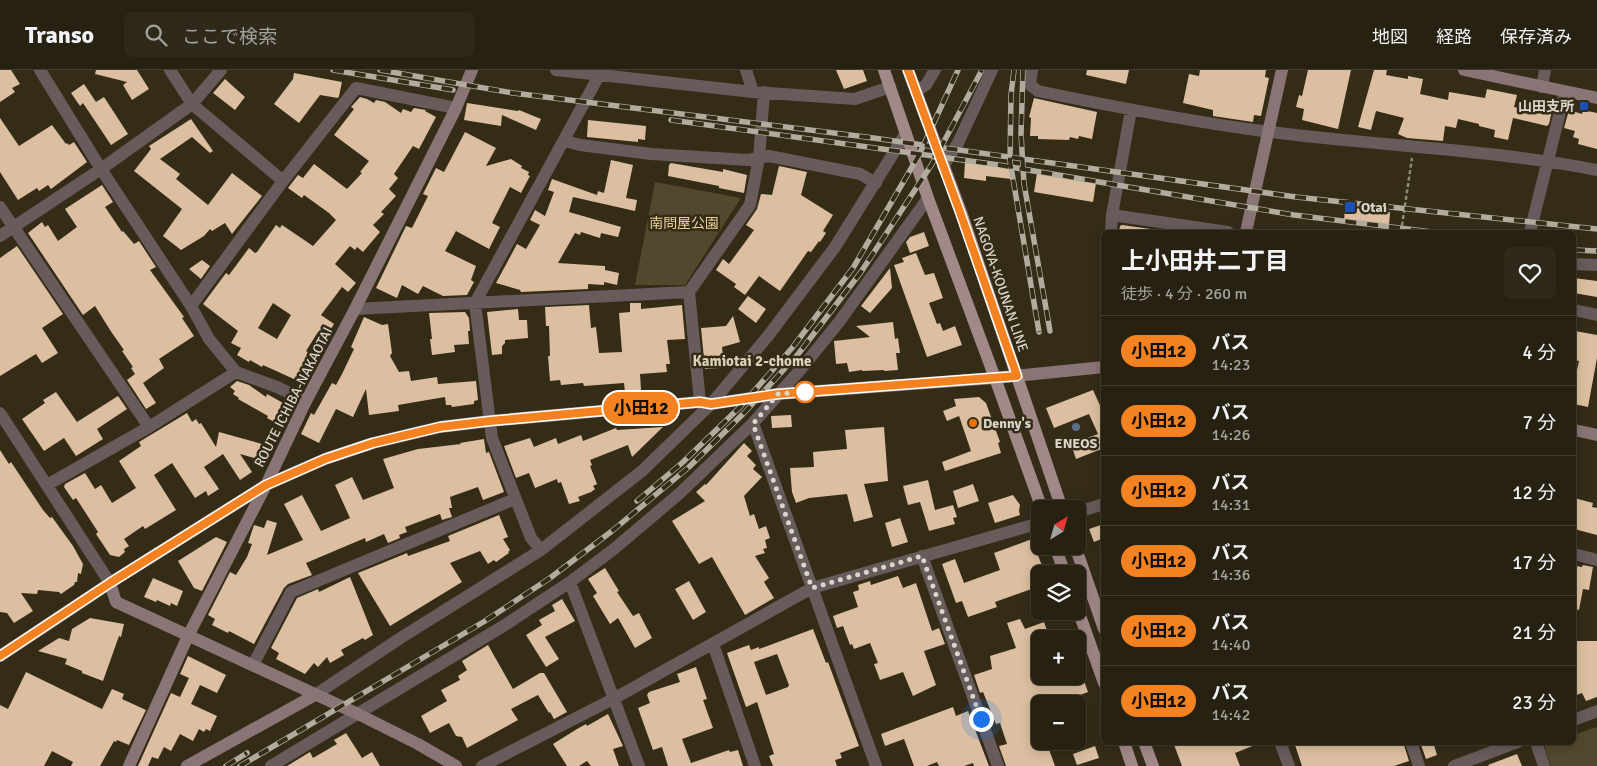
<!DOCTYPE html>
<html lang="ja">
<head>
<meta charset="utf-8">
<style>
  :root { --surface:#272111; --page:#2f291a; --text:#f1f3f6; --muted:#a4a39f; --line:#433e31 }
  body { margin:0; font-family:Signika,"Noto Sans JP",sans-serif; background:var(--page); color:var(--text); height:100vh; display:flex; flex-direction:column; font-size:19px; white-space:nowrap }
  * { box-sizing:border-box; margin:0 }
  p { font-size:16px; color:var(--muted) }
  .icon { flex:none; width:28px; height:28px; fill:none; stroke:currentColor; stroke-width:2; stroke-linecap:round; stroke-linejoin:round }
  .map { position:relative; flex:1; overflow:hidden }
  .drawer { position:absolute; left:1101px; top:160px; width:475px; height:515px; display:flex; flex-direction:column; background:var(--surface); border-radius:8px; box-shadow:0 2px 12px #0003,0 0 0 1px var(--line) }
  .drawer>* { flex:none }
  .badge { padding:0 10px; border-radius:16px; font-size:18px; line-height:32px }
  .needle { width:32px; rotate:37deg }
  .controls { position:absolute; left:1031px; top:430px; display:grid; gap:10px }
  .controls a { display:grid; place-items:center; width:55px; height:55px; border-radius:8px; background:var(--surface); box-shadow:0 2px 12px #0003,0 0 0 1px var(--line); font-size:25px }
  .you { position:absolute; width:25px; height:25px; margin:-12px; border:4px solid #fff; border-radius:50%; background:#1a73e8; box-shadow:0 0 0 8px #1a73e833 }
  .map>.badge { position:absolute; translate:-50% -50%; box-shadow:0 0 0 2px #fff }
  .round { display:grid; place-items:center; flex:none; width:52px; height:52px; border-radius:8px; background:var(--page) }
  .overview { display:flex; align-items:center; justify-content:space-between; height:85px; padding:0 20px }
  h1 { font-size:24px; font-weight:700; line-height:38px }
  ul { padding:0; list-style:none }
  li { display:flex; align-items:center; gap:15px; height:70px; padding:0 20px; border-top:1px solid var(--line) }
  li div { flex:1 }
  li b { display:block; font-size:19px }
  li em { font-style:normal }
  li .badge { min-width:55px; font-weight:700; text-align:center }
  header { display:flex; align-items:center; gap:30px; box-sizing:border-box; height:70px; padding:0 25px; background:var(--surface); border-bottom:1px solid var(--line) }
  header strong { font-size:24px }
  nav { display:flex; gap:28px; margin-inline-start:auto; font-size:18px }
  .search { width:350px; height:45px; background:var(--page); display:flex; align-items:center; gap:12px; box-sizing:border-box; padding:0 18px; border-radius:8px; color:var(--muted); font-size:19px }
  .map>svg:first-child { display:block }
</style>
</head>
<body>
<header>
<strong>Transo</strong>
<div class="search"><svg class="icon" aria-label="search" viewBox="0 0 24 24"><circle cx="10" cy="10" r="6"/><path d="M15 15l6 6"/></svg>ここで検索</div>
<nav><a>地図</a><a>経路</a><a>保存済み</a></nav>
</header>
<div class="map">
<svg width="1597" height="696" viewBox="0 0 1597 696">
  <rect width="100%" height="100%" fill="#342c17"/>
  <path fill="#53482d" d="M 655,112 L 741,128 L 685,215 L 635,215 Z
    M 1597,657 L 1597,696 L 1551,696 L 1544,675 L 1551,673 L 1574,672 L 1574,665 Z"/>
  <path fill="#dcbfa0" fill-rule="evenodd" d="M 0,0 L 11,0 L 20,14 L 12,18 L 15,22 L 0,32 Z
    M 96,0 L 137,0 L 149,19 L 132,30 L 123,15 L 127,12 L 95,4 Z
    M 836,0 L 863,0 L 867,11 L 844,19 Z
    M 1087,0 L 1129,0 L 1126,14 L 1086,5 Z
    M 1200,0 L 1266,0 L 1265,7 L 1269,8 L 1261,46 L 1254,45 L 1253,52 L 1213,46 L 1213,40 L 1183,33 L 1189,4 L 1199,6 Z
    M 1308,0 L 1351,0 L 1338,59 L 1302,50 L 1304,39 L 1296,37 L 1299,25 L 1302,26 Z
    M 1374,0 L 1387,0 L 1386,5 L 1408,9 L 1408,6 L 1423,9 L 1420,24 L 1448,30 L 1449,22 L 1485,28 L 1487,19 L 1517,25 L 1514,37 L 1535,41 L 1537,30 L 1552,34 L 1551,36 L 1553,36 L 1549,54 L 1547,56 L 1513,48 L 1508,70 L 1494,67 L 1495,60 L 1479,56 L 1479,54 L 1458,49 L 1456,58 L 1445,56 L 1443,71 L 1407,68 L 1398,64 L 1404,48 L 1376,41 L 1371,60 L 1358,57 Z
    M 294,3 L 342,12 L 339,26 L 338,28 L 320,25 L 299,53 L 274,34 L 293,9 Z
    M 225,9 L 245,27 L 235,40 L 213,23 Z
    M 84,14 L 96,32 L 104,27 L 128,64 L 111,75 L 83,33 L 80,36 L 71,23 Z
    M 360,27 L 367,29 L 374,33 L 376,30 L 385,32 L 401,43 L 403,39 L 411,42 L 414,38 L 426,40 L 425,41 L 436,47 L 419,79 L 413,76 L 394,104 L 398,108 L 389,119 L 396,126 L 381,142 L 384,144 L 373,155 L 380,162 L 363,182 L 357,177 L 355,180 L 350,176 L 335,194 L 356,213 L 348,222 L 342,217 L 321,245 L 334,254 L 326,267 L 318,262 L 306,281 L 308,282 L 306,286 L 316,291 L 311,301 L 303,297 L 296,310 L 263,295 L 262,297 L 250,290 L 249,292 L 237,285 L 241,278 L 231,273 L 238,261 L 203,234 L 226,203 L 229,205 L 249,178 L 255,183 L 257,182 L 276,155 L 280,158 L 282,155 L 313,176 L 336,150 L 329,143 L 304,125 L 302,128 L 288,118 L 298,105 L 303,108 L 314,94 L 347,119 L 362,103 L 360,102 L 369,91 L 334,65 L 354,39 L 351,37 ZM 273,233 L 291,245 L 277,269 L 258,258 Z
    M 1034,28 L 1097,42 L 1092,69 L 1079,66 L 1078,69 L 1070,67 L 1069,70 L 1038,69 L 1038,66 L 1030,66 L 1031,48 L 1029,47 Z
    M 467,33 L 518,41 L 519,40 L 541,49 L 536,60 L 502,45 L 501,56 L 464,50 Z
    M 1569,40 L 1582,44 L 1583,40 L 1597,43 L 1597,79 L 1578,74 L 1579,69 L 1573,67 L 1575,61 L 1564,58 Z
    M 0,48 L 19,76 L 52,55 L 66,74 L 67,73 L 69,75 L 74,72 L 87,92 L 51,119 L 48,115 L 39,121 L 37,118 L 18,130 L 0,102 Z
    M 191,49 L 213,81 L 210,83 L 192,67 L 160,89 L 180,104 L 176,109 L 208,135 L 232,103 L 262,126 L 232,164 L 225,153 L 212,161 L 210,159 L 204,166 L 181,180 L 163,166 L 182,139 L 134,101 L 151,79 L 149,76 Z
    M 588,50 L 646,56 L 645,70 L 638,69 L 638,72 L 587,67 Z
    M 465,62 L 496,78 L 486,96 L 511,89 L 522,96 L 521,98 L 529,102 L 528,105 L 530,106 L 521,123 L 510,117 L 492,153 L 500,157 L 489,179 L 456,161 L 445,181 L 476,196 L 471,210 L 474,212 L 467,225 L 443,226 L 423,216 L 418,224 L 402,215 L 397,228 L 376,218 L 406,156 L 412,158 L 428,126 L 423,124 L 436,98 L 444,102 Z
    M 611,90 L 633,95 L 626,128 L 637,130 L 635,141 L 595,132 L 598,121 L 604,123 Z
    M 965,92 L 1013,99 L 1011,109 L 986,106 L 986,111 L 964,108 Z
    M 671,93 L 723,102 L 723,99 L 747,105 L 744,123 L 719,118 L 719,116 L 668,106 L 669,95 Z
    M 779,96 L 807,102 L 801,125 L 833,145 L 823,161 L 826,163 L 820,172 L 819,171 L 811,182 L 808,181 L 780,221 L 759,206 L 745,225 L 734,217 L 736,214 L 716,200 L 723,189 L 729,194 L 754,160 L 746,155 L 757,139 L 761,124 L 772,125 Z
    M 1037,103 L 1096,113 L 1093,132 L 1034,122 Z
    M 552,109 L 597,125 L 595,132 L 573,127 L 569,142 L 621,157 L 618,167 L 601,163 L 600,168 L 581,162 L 580,165 L 575,163 L 558,193 L 605,196 L 605,200 L 619,203 L 617,215 L 604,212 L 604,215 L 588,214 L 588,219 L 521,222 L 520,220 L 496,213 L 517,174 L 526,179 L 540,155 L 530,150 L 535,140 L 545,146 L 554,122 L 548,120 Z
    M 102,115 L 113,132 L 105,137 L 122,162 L 123,161 L 134,174 L 139,171 L 156,197 L 150,200 L 184,247 L 182,248 L 194,266 L 159,289 L 164,298 L 143,313 L 156,333 L 146,339 L 127,310 L 135,304 L 131,298 L 133,297 L 122,281 L 124,280 L 112,263 L 95,236 L 83,245 L 28,163 L 42,152 L 45,157 L 48,155 L 58,171 L 77,157 L 65,139 Z
    M 1345,137 L 1390,142 L 1389,156 L 1344,151 Z
    M 1122,155 L 1158,160 L 1158,162 L 1119,162 L 1120,156 Z
    M 924,162 L 929,176 L 910,183 L 906,172 L 910,167 Z
    M 17,176 L 63,244 L 42,258 L 58,283 L 42,293 L 36,284 L 0,306 L 0,188 Z
    M 916,183 L 925,205 L 934,203 L 943,228 L 929,233 L 937,254 L 940,253 L 943,261 L 955,256 L 962,275 L 927,287 L 894,195 L 904,192 L 902,188 Z
    M 202,190 L 210,196 L 201,209 L 189,199 Z
    M 890,198 L 892,218 L 870,243 L 861,236 Z
    M 1574,208 L 1597,211 L 1597,227 L 1574,223 Z
    M 748,226 L 766,239 L 756,253 L 738,239 Z
    M 630,233 L 641,233 L 641,239 L 682,235 L 685,269 L 667,270 L 670,294 L 666,294 L 667,302 L 640,304 L 641,320 L 625,322 L 624,313 L 584,316 L 583,313 L 561,315 L 560,310 L 550,311 L 548,286 L 550,286 L 549,256 L 546,256 L 545,237 L 589,235 L 591,258 L 596,257 L 599,283 L 622,282 L 619,243 L 630,242 Z
    M 518,239 L 519,250 L 527,250 L 528,268 L 505,270 L 505,273 L 502,276 L 502,284 L 492,285 L 487,242 Z
    M 465,242 L 469,248 L 470,261 L 468,261 L 469,274 L 454,275 L 455,282 L 432,285 L 430,269 L 432,269 L 429,243 Z
    M 733,246 L 740,272 L 722,277 L 724,295 L 720,296 L 720,298 L 705,299 L 701,258 L 726,256 Z
    M 364,247 L 382,255 L 388,254 L 392,283 L 390,286 L 399,302 L 409,301 L 411,311 L 437,307 L 438,314 L 476,311 L 478,330 L 474,331 L 474,334 L 452,337 L 451,335 L 446,335 L 445,327 L 398,335 L 399,341 L 369,345 L 366,319 L 353,347 L 336,339 L 319,373 L 301,364 L 311,343 L 314,345 L 332,313 L 336,315 L 342,304 L 354,279 L 351,277 Z
    M 893,252 L 895,269 L 898,268 L 900,283 L 896,283 L 898,300 L 884,301 L 884,300 L 862,301 L 862,300 L 849,302 L 847,293 L 836,294 L 834,271 L 870,267 L 856,256 Z
    M 1575,261 L 1597,265 L 1597,288 L 1588,337 L 1574,334 L 1574,314 L 1579,291 L 1574,290 Z
    M 237,311 L 249,315 L 266,327 L 267,324 L 283,333 L 282,334 L 285,336 L 276,353 L 267,348 L 268,346 L 238,329 L 239,328 L 233,324 L 235,321 L 230,317 Z
    M 1093,320 L 1104,344 L 1104,378 L 1076,389 L 1071,374 L 1098,364 L 1089,344 L 1054,358 L 1046,338 Z
    M 56,322 L 77,352 L 118,326 L 127,339 L 97,359 L 103,369 L 76,386 L 64,368 L 44,381 L 22,349 L 45,333 L 43,330 Z
    M 979,327 L 986,333 L 1000,372 L 998,373 L 1001,383 L 945,401 L 942,392 L 971,381 L 959,346 L 947,351 L 943,341 L 956,336 L 954,329 Z
    M 187,343 L 192,352 L 196,349 L 199,354 L 201,353 L 216,377 L 219,362 L 269,376 L 265,387 L 262,386 L 261,390 L 240,384 L 252,402 L 240,410 L 223,384 L 204,397 L 219,419 L 208,426 L 206,421 L 195,428 L 172,393 L 154,405 L 176,440 L 145,459 L 143,456 L 124,469 L 129,476 L 124,479 L 125,482 L 119,487 L 110,485 L 96,464 L 98,462 L 76,428 L 73,430 L 64,417 L 65,414 L 85,403 L 95,419 L 101,415 L 112,433 L 136,418 L 119,391 L 141,376 L 139,372 Z
    M 791,345 L 792,357 L 772,358 L 771,346 Z
    M 663,357 L 632,387 L 628,375 L 590,390 L 592,395 L 590,396 L 597,414 L 593,416 L 595,419 L 591,422 L 578,427 L 580,431 L 569,434 L 561,412 L 558,413 L 557,409 L 535,418 L 529,403 L 516,408 L 504,376 L 530,368 L 534,377 L 556,368 L 558,374 L 581,365 L 583,371 L 616,358 L 617,360 Z
    M 884,357 L 888,411 L 864,414 L 873,447 L 854,452 L 847,424 L 809,428 L 796,433 L 792,422 L 790,398 L 814,397 L 813,382 L 847,379 L 845,360 Z
    M 484,369 L 486,383 L 489,382 L 504,422 L 483,430 L 478,417 L 450,427 L 452,438 L 449,438 L 452,447 L 442,450 L 440,444 L 405,457 L 407,462 L 399,465 L 400,468 L 388,473 L 384,464 L 366,472 L 365,468 L 306,493 L 312,505 L 288,514 L 284,518 L 254,574 L 229,561 L 228,563 L 212,555 L 215,549 L 208,545 L 230,502 L 236,505 L 247,487 L 252,474 L 248,473 L 254,455 L 264,458 L 267,450 L 277,453 L 267,485 L 303,470 L 284,434 L 302,425 L 321,461 L 350,448 L 335,415 L 352,407 L 363,430 L 394,418 L 383,389 L 418,379 L 461,374 L 460,373 Z
    M 744,373 L 752,381 L 747,386 L 756,395 L 753,399 L 762,407 L 744,426 L 750,446 L 754,444 L 759,459 L 766,456 L 770,468 L 765,470 L 767,478 L 763,479 L 765,483 L 755,486 L 769,508 L 764,512 L 774,528 L 745,545 L 712,487 L 699,494 L 672,451 L 705,431 L 696,422 L 705,414 L 706,415 Z
    M 0,380 L 9,394 L 11,392 L 43,440 L 50,448 L 52,447 L 73,476 L 83,494 L 81,504 L 78,503 L 77,512 L 75,512 L 74,515 L 61,524 L 59,522 L 38,520 L 37,524 L 21,523 L 33,541 L 14,553 L 7,543 L 0,542 Z
    M 928,410 L 935,440 L 953,435 L 957,447 L 953,448 L 955,454 L 929,461 L 920,432 L 908,435 L 903,416 Z
    M 973,414 L 979,431 L 958,438 L 953,421 Z
    M 1013,425 L 1020,435 L 1019,441 L 1020,445 L 995,453 L 988,433 Z
    M 1574,428 L 1593,433 L 1592,437 L 1597,438 L 1597,465 L 1574,459 Z
    M 499,445 L 508,467 L 503,469 L 510,480 L 508,482 L 509,483 L 496,492 L 494,490 L 488,494 L 480,481 L 450,493 L 462,512 L 390,556 L 358,503 L 407,483 L 408,486 L 450,471 L 448,466 Z
    M 900,448 L 908,472 L 892,477 L 885,453 Z
    M 1104,454 L 1104,468 L 1094,472 L 1089,459 Z
    M 216,467 L 227,472 L 202,521 L 194,518 L 178,491 Z
    M 1032,469 L 1045,504 L 1040,504 L 1040,516 L 995,532 L 997,537 L 968,547 L 962,531 L 956,533 L 942,494 L 955,489 L 964,513 L 1000,500 L 994,483 Z
    M 1583,495 L 1593,497 L 1589,520 L 1583,519 L 1579,540 L 1574,539 L 1574,497 L 1576,496 L 1582,497 Z
    M 605,498 L 619,521 L 617,522 L 633,546 L 639,543 L 652,568 L 635,578 L 618,548 L 610,554 L 593,526 L 597,523 L 588,509 Z
    M 898,506 L 903,518 L 916,513 L 932,561 L 939,558 L 945,574 L 924,581 L 936,615 L 913,626 L 903,602 L 880,610 L 874,594 L 878,593 L 870,573 L 854,579 L 852,574 L 850,575 L 843,556 L 837,558 L 833,546 L 858,537 L 853,522 L 859,520 L 858,515 L 870,511 L 871,515 Z
    M 350,507 L 373,565 L 365,570 L 363,568 L 341,580 L 344,585 L 330,593 L 327,587 L 318,597 L 314,593 L 305,604 L 276,589 L 279,583 L 271,578 L 297,528 L 318,519 L 319,522 Z
    M 153,508 L 183,521 L 177,536 L 171,533 L 170,536 L 157,530 L 156,532 L 144,527 Z
    M 689,511 L 706,542 L 693,550 L 675,519 Z
    M 562,529 L 575,551 L 545,567 L 559,589 L 546,597 L 526,565 L 542,555 L 539,550 L 555,541 L 552,535 Z
    M 90,548 L 124,554 L 121,567 L 119,566 L 103,611 L 82,603 L 82,601 L 65,594 L 67,589 L 38,581 L 59,568 L 69,571 L 72,559 Z
    M 1020,549 L 1025,559 L 1044,552 L 1050,569 L 1040,569 L 1040,606 L 1067,606 L 1070,616 L 1084,611 L 1088,622 L 1075,627 L 1076,630 L 1065,634 L 1040,634 L 1040,671 L 1046,671 L 1055,696 L 1006,696 L 999,676 L 1007,674 L 1000,653 L 996,654 L 983,622 L 980,623 L 974,605 L 992,599 L 990,586 L 1016,578 L 1007,553 Z
    M 813,559 L 826,593 L 828,592 L 859,676 L 840,683 L 842,688 L 835,690 L 837,696 L 773,696 L 769,686 L 774,684 L 757,632 L 746,637 L 727,583 L 749,575 L 751,580 L 759,577 L 759,579 ZM 777,584 L 789,615 L 788,617 L 766,625 L 754,592 Z
    M 1574,571 L 1597,571 L 1597,627 L 1586,631 L 1582,623 L 1574,626 Z
    M 488,575 L 513,619 L 540,603 L 544,603 L 567,642 L 554,649 L 550,642 L 549,643 L 538,625 L 511,639 L 518,650 L 467,678 L 462,667 L 456,666 L 449,653 L 430,663 L 421,646 L 447,631 L 441,620 L 460,610 L 458,606 L 467,600 L 462,591 Z
    M 188,586 L 226,605 L 217,623 L 200,615 L 191,634 L 217,646 L 210,661 L 206,659 L 204,662 L 199,659 L 193,671 L 180,664 L 171,681 L 164,677 L 158,689 L 152,687 L 148,696 L 138,696 L 171,623 L 180,627 L 189,608 L 180,604 Z
    M 696,597 L 707,629 L 703,630 L 713,658 L 682,669 L 691,693 L 729,680 L 730,682 L 738,680 L 743,696 L 668,696 L 662,677 L 653,680 L 638,638 L 650,633 L 647,625 L 649,622 L 680,612 L 677,604 Z
    M 26,602 L 102,639 L 112,619 L 124,624 L 122,629 L 146,640 L 129,675 L 117,670 L 116,672 L 114,671 L 100,696 L 71,696 L 73,692 L 52,681 L 44,696 L 0,696 L 0,635 L 8,639 Z
    M 953,637 L 956,646 L 968,641 L 989,696 L 974,696 L 973,693 L 964,696 L 939,696 L 937,692 L 927,696 L 914,696 L 904,669 L 885,676 L 881,664 Z
    M 608,644 L 623,676 L 613,679 L 619,696 L 591,696 L 587,691 L 579,696 L 567,696 L 553,674 L 577,659 L 586,654 L 587,656 Z
    M 346,663 L 362,688 L 372,682 L 380,696 L 287,696 L 310,682 L 313,688 L 337,674 L 334,670 Z
    M 1173,672 L 1260,672 L 1260,673 L 1235,683 L 1240,696 L 1182,696 Z
    M 1294,672 L 1403,672 L 1409,691 L 1394,696 L 1302,696 Z
    M 1420,672 L 1433,672 L 1437,685 L 1426,689 Z
    M 1095,676 L 1099,688 L 1077,695 L 1073,684 Z
    M 1517,684 L 1522,696 L 1489,696 L 1488,695 Z"/>
  <g fill="none" stroke-linecap="round" stroke-linejoin="round">
    <path stroke="#8f8978" stroke-width="2.5" stroke-dasharray="4 2.5" stroke-linecap="butt" d="M 1401,162 L 1412,88"/>
    <path stroke="#685b5b" stroke-width="12" d="M 40,0 L 101,99 L 191,236 L 209,269 L 236,302
      M 170,0 L 192,34 L 283,111
      M 556,0 L 753,22 L 855,29 L 890,17
      M 746,0 L 753,22
      M 1032,0 L 1030,15 L 1038,21 C 1115,37 1192,52 1270,62 C 1379,76 1489,79 1597,100
      M 1542,17 L 1545,0
      M 916,21 L 926,15 L 935,0
      M 565,71 L 580,75 L 651,84 L 748,90 L 769,86 L 860,104 L 876,113
      M 943,96 L 958,73 L 992,0
      M 0,137 L 149,357
      M 1112,145 L 1228,162
      M 1111,162 L 1112,145 L 1131,40
      M 1530,162 L 1565,22
      M 0,166 L 101,99 L 192,34 L 221,0
      M 1574,194 L 1597,195
      M 191,236 L 283,111 L 356,18 L 456,38
      M 355,239 L 689,222
      M 1574,240 L 1597,245
      M 700,332 L 689,222 L 750,135 L 759,88 L 764,22
      M 0,343 L 110,513
      M 753,353 L 876,696
      M 47,415 L 149,357 L 236,302 L 277,317 L 306,331
      M 1078,442 L 1104,434
      M 541,480 L 531,468 L 492,368 L 475,233 L 602,0
      M 1574,484 L 1597,490
      M 922,486 L 998,696
      M 570,512 L 639,696
      M 713,574 L 755,696
      M 253,595 L 291,522 L 515,429
      M 315,625 L 402,567 L 541,480 L 642,401 L 711,334 L 768,266 L 835,177 L 906,63
      M 1574,650 L 1597,641
      M 1280,672 L 1289,696
      M 1411,672 L 1419,696
      M 1536,672 L 1544,696
      M 271,696 L 505,555 L 570,512 L 614,479 L 680,423 L 753,353 L 801,299 L 839,252 L 928,128
      M 482,696 L 615,628 L 812,518 L 1040,453
      M 1454,696 L 1518,672"/>
    <path stroke="#897575" stroke-width="12" d="M 1464,0 L 1597,28
      M 1246,162 L 1282,0
      M 1574,360 L 1597,365
      M 110,513 L 116,532 L 358,644 L 418,674 L 456,696
      M 0,586 L 110,513 L 266,415 L 325,389 L 373,373 L 440,357 L 490,351 L 700,332 L 711,334 L 778,324 L 995,308 L 1104,297
      M 129,696 L 188,566 L 266,415 L 306,331 L 355,239 L 456,38 L 472,0
      M 187,696 L 315,625"/>
    <path stroke="#a28989" stroke-width="12" d="M 884,0 L 928,128 L 995,308 L 1042,439
      M 908,0 L 961,142 L 1062,439
      M 1055,476 L 1065,504
      M 1075,476 L 1104,559
      M 1078,540 L 1104,613
      M 1124,672 L 1132,696
      M 1144,672 L 1153,696"/>
    <defs>
      <path id="rail" d="M 333,0 L 453,20
        M 380,0 L 513,23 L 866,67 L 1296,127 L 1597,159
        M 1014,0 L 1011,25 L 1010,91 L 1039,262
        M 1023,0 L 1021,64 L 1024,114 L 1050,261
        M 671,50 L 999,95 L 1294,145 L 1432,162
        M 1574,180 L 1597,181
        M 637,431 L 683,392 L 740,337 L 792,278 L 853,198 L 919,85 L 958,0
        M 226,696 L 247,683
        M 240,696 L 485,551 L 550,508 L 612,461 L 689,397 L 745,342 L 799,283 L 861,202 L 932,94 L 982,0"/>
    </defs>
    <use href="#rail" stroke="#b2ac9e" stroke-width="5.5"/>
    <use href="#rail" stroke="#342c17" stroke-width="4" stroke-dasharray="11" stroke-linecap="butt"/>
  </g>
  <g fill="none" stroke-linecap="round" stroke-linejoin="round">
    <defs>
      <path id="line" d="M 0,586 L 110,513 L 266,415 L 325,389 L 373,373 L 440,357 L 490,351 L 700,332 L 711,334 L 778,324 L 1017,306 L 960,142 L 908,0"/>
    </defs>
    <use href="#line" stroke="#fff" stroke-width="11"/>
    <use href="#line" stroke="#f58220" stroke-width="8"/>
    <path stroke="#dbd6ca" stroke-width="5" stroke-dasharray="0 9" d="M 805,322 L 778,324 L 753,354 L 812,518 L 922,486 L 981,649"/>
  </g>
  <g fill="#1a4fb4" stroke="#342c17" stroke-width="2">
    <rect x="1579" y="31" width="10" height="10" rx="2.5"/>
    <rect x="1344" y="131" width="12" height="12" rx="2.5"/>
  </g>
  <circle fill="#fff" stroke="#f58220" stroke-width="2.5" cx="805" cy="322" r="10"/>
  <circle fill="#e8710a" stroke="#342c17" stroke-width="2" cx="973" cy="353" r="5"/>
  <circle fill="#5c6f8a" stroke="#342c17" stroke-width="2" cx="1076" cy="357" r="5"/>
  <g text-anchor="middle" stroke-width="5" stroke-linejoin="round" paint-order="stroke">
    <g font-size="14" font-weight="bold" fill="#dbd6ca" stroke="#342c17" text-anchor="start">
      <text x="1574" y="41" text-anchor="end">山田支所</text>
      <text x="1361" y="142">Otai</text>
      <text x="983" y="358">Denny's</text>
      <text x="1076" y="378" text-anchor="middle">ENEOS</text>
    </g>
    <g font-size="14" fill="#e9d194" stroke="#342c17">
      <text x="684" y="158">南問屋公園</text>
    </g>
    <g font-size="14" fill="#dbd6ca" stroke="#342c17">
      <text transform="translate(1001 214) rotate(71)" y="5">NAGOYA-KOUNAN LINE</text>
      <text transform="translate(293 327) rotate(-63)" y="5">ROUTE ICHIBA-NAKAOTAI</text>
    </g>
    <g font-size="15" font-weight="bold" fill="#dbd0b7" stroke="#342c17">
      <text x="752" y="296">Kamiotai 2-chome</text>
    </g>
  </g>
</svg>
<div class="controls">
<a><svg class="needle" viewBox="-14 -14 28 28"><path d="M0-13l5 13h-10z" fill="#e53935"/><path d="M0 13l5-13h-10z" fill="#a4a39f"/></svg></a>
<a><svg class="icon" aria-label="layers" viewBox="0 0 24 24"><path d="M12 4l9 5-9 5-9-5zM3 14l9 5 9-5"/></svg></a>
<a>+</a>
<a>−</a>
</div>
<div class="you" style="left:981px;top:649px"></div>
<b class="badge" style="left:641px;top:338px;background:#f58220;color:#111">小田12</b>
<section class="drawer">
<div class="overview"><div><h1>上小田井二丁目</h1><p>徒歩 · 4 分 · 260 m</p></div><a class="round"><svg class="icon" aria-label="heart" viewBox="0 0 24 24"><path d="M12 20l-8-8c-3-5 5-10 8-4 3-6 11-1 8 4z"/></svg></a></div>
<ul>
<li><span class="badge" style="background:#f58220;color:#111">小田12</span><div><b>バス</b><p>14:23</p></div><em>4 分</em></li>
<li><span class="badge" style="background:#f58220;color:#111">小田12</span><div><b>バス</b><p>14:26</p></div><em>7 分</em></li>
<li><span class="badge" style="background:#f58220;color:#111">小田12</span><div><b>バス</b><p>14:31</p></div><em>12 分</em></li>
<li><span class="badge" style="background:#f58220;color:#111">小田12</span><div><b>バス</b><p>14:36</p></div><em>17 分</em></li>
<li><span class="badge" style="background:#f58220;color:#111">小田12</span><div><b>バス</b><p>14:40</p></div><em>21 分</em></li>
<li><span class="badge" style="background:#f58220;color:#111">小田12</span><div><b>バス</b><p>14:42</p></div><em>23 分</em></li>
</ul>
</section>
</div>
</body>
</html>
